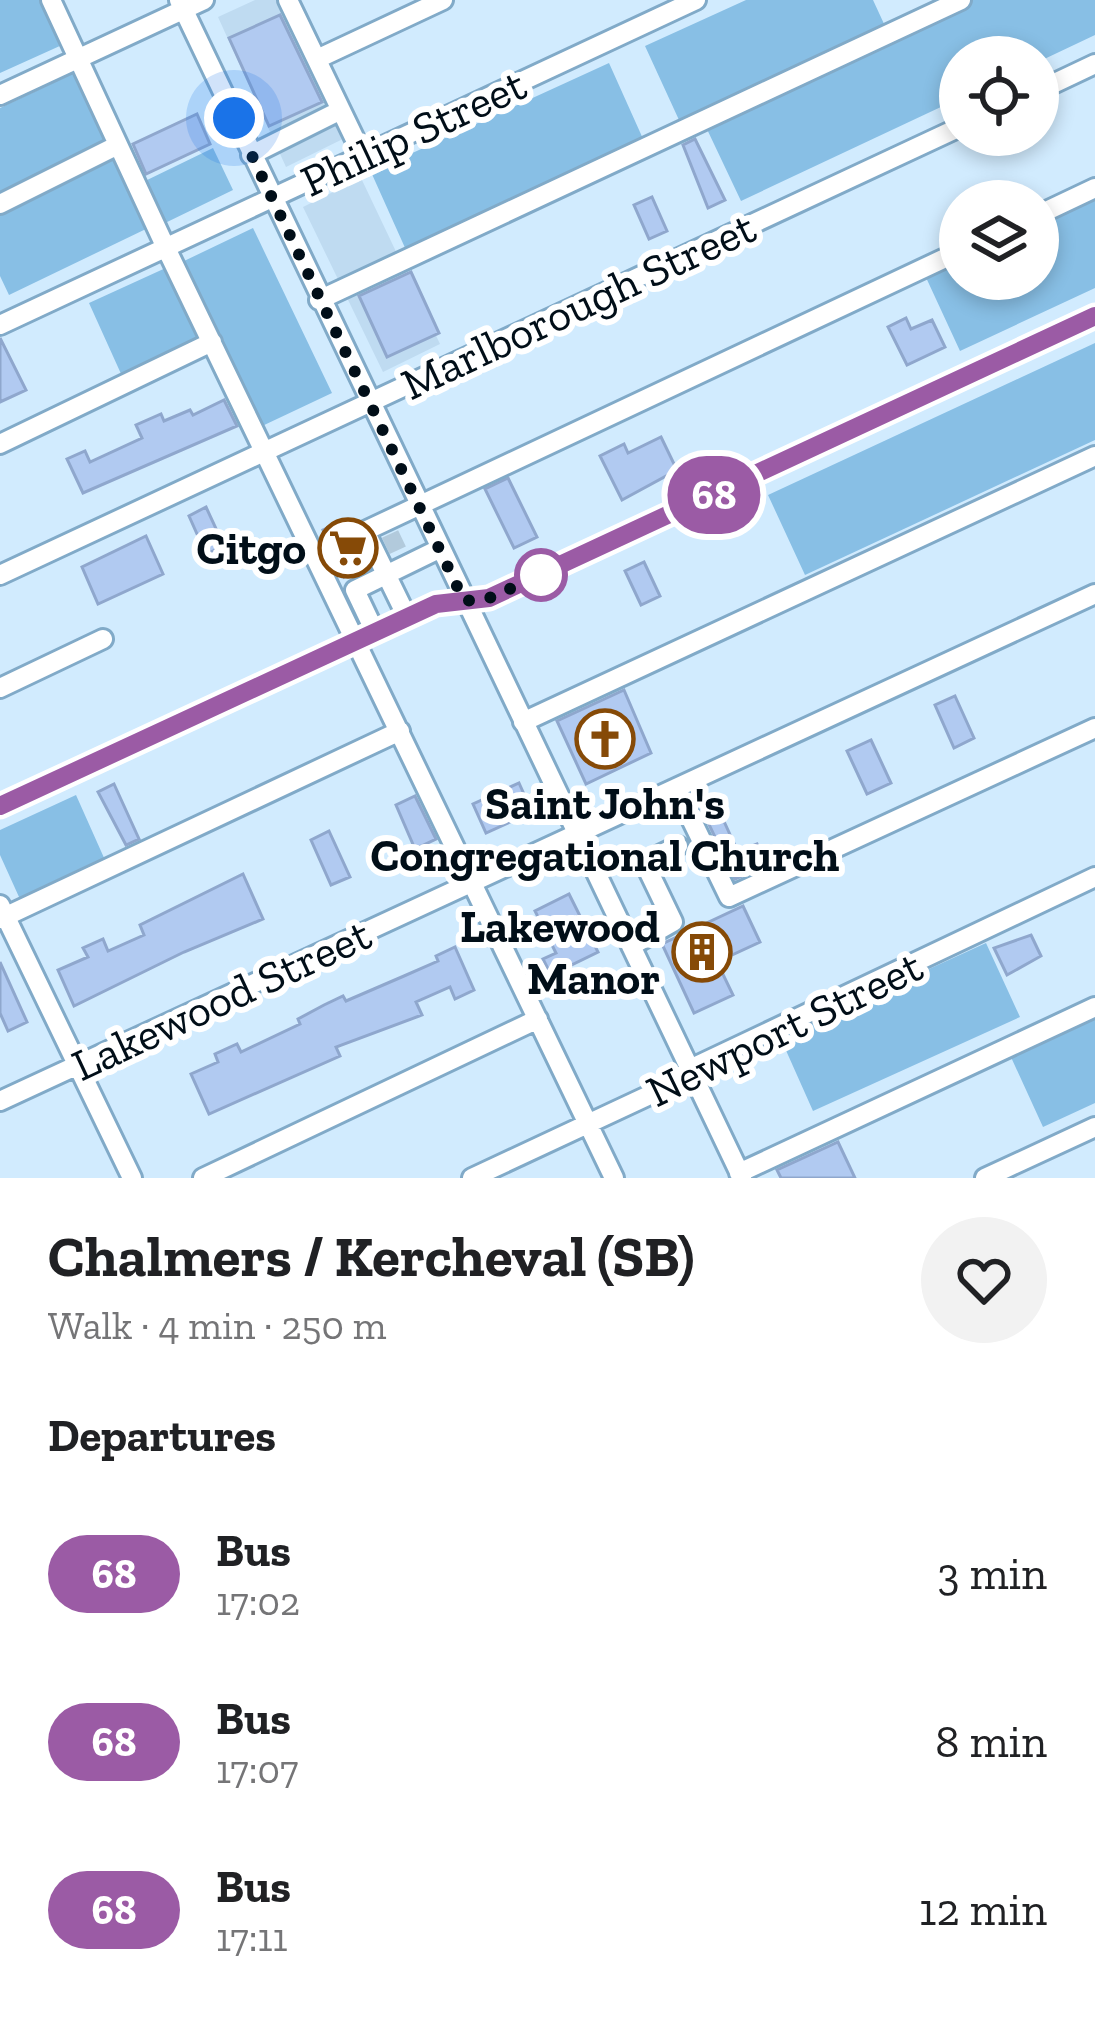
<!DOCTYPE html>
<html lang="en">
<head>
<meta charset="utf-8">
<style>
  :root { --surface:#fff; --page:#f2f2f2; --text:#202124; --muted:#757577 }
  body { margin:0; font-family:"Zilla Slab",serif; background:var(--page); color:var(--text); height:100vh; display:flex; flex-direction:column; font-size:45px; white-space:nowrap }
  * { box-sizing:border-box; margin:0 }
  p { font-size:39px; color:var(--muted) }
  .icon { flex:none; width:66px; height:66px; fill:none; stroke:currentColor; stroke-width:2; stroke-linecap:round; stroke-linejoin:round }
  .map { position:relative; height:1178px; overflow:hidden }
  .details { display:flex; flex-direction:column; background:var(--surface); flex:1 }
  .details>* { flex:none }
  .badge { padding:0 24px; border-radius:39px; font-size:42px; line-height:78px }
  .tools { position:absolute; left:939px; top:36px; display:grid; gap:24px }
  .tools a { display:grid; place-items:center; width:120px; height:120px; border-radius:50%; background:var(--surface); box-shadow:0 6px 18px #0003; font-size:60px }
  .you { position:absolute; width:60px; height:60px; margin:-30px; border:9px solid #fff; border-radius:50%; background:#1a73e8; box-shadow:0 0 0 18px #1a73e833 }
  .map>.badge { position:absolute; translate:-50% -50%; box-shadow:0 0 0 6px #fff }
  h2 { padding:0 48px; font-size:45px; line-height:108px }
  .round { display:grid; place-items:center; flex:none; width:126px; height:126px; border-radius:63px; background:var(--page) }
  .headline { display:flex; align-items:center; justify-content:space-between; height:204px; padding:0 48px }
  h1 { font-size:57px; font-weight:700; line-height:90px }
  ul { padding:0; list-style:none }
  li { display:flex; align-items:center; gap:36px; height:168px; padding:0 48px }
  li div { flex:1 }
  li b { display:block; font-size:45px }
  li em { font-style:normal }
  li .badge { min-width:132px; font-weight:700; text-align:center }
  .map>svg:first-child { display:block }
</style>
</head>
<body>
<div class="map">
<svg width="1095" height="1178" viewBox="0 0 1095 1178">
  <rect width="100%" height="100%" fill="#d1ebfe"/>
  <path fill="#bfdbf1" d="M 255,0 L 289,0 L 353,134 L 286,167 L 218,17 Z
    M 361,178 L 440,344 L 383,372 L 303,207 Z"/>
  <path fill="#88bfe5" d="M 0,0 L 43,0 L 62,45 L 0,73 Z
    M 746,0 L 873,0 L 885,26 L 679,120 L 645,46 Z
    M 972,0 L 1095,0 L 1095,35 L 1038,62 L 1038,57 L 960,57 L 960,98 L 741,201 L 705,125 Z
    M 609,63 L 644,141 L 406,250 L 371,172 Z
    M 74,73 L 107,144 L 0,195 L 0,108 Z
    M 213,148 L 233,190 L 163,224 L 143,182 Z
    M 114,156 L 148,228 L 9,295 L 0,276 L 0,212 Z
    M 1095,190 L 1095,288 L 960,351 L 923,271 L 960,253 L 960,279 L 1038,279 L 1038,217 Z
    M 253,228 L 332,393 L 260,427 L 182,262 Z
    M 170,266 L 203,340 L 122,376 L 89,303 Z
    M 1095,343 L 1095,440 L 805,575 L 768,495 Z
    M 76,795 L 109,869 L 24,908 L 0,855 L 0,830 Z
    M 986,943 L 1020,1017 L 813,1111 L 780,1037 Z
    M 1095,1016 L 1095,1103 L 1043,1127 L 1010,1055 Z"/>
  <path fill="#b1caf1" stroke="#8fa7cd" stroke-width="3" d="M 280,15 L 322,102 L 269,126 L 229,38 Z
    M 197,114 L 210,144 L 146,174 L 133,144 Z
    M 695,139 L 725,200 L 708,208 L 683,145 Z
    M 652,197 L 667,231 L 649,239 L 634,205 Z
    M 411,272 L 439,333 L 387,357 L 359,296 Z
    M 906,318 L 911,329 L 932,320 L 945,347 L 907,365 L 888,327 Z
    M 0,338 L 26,390 L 0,402 Z
    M 224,400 L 237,426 L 83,493 L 67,459 L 85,451 L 90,462 L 142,438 L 136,425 L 161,414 L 164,421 L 190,410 L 193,415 Z
    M 661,437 L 677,470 L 622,500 L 600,456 L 624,444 L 628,453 Z
    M 508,478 L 537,537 L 514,548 L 485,489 Z
    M 206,507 L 224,546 L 206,554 L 189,516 Z
    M 344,520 L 366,564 L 344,577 L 323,530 Z
    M 146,536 L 163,574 L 98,604 L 82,567 Z
    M 644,562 L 660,596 L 641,605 L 625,571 Z
    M 624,690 L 651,753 L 586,784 L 557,721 Z
    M 955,696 L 974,738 L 954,748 L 935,705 Z
    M 871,740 L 891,783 L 867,794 L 847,751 Z
    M 519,783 L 532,812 L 486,833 L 473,804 Z
    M 114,784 L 139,839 L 126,845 L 98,792 Z
    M 415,796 L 436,839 L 415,849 L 396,805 Z
    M 717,806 L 738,852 L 757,844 L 764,858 L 744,867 L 747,874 L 735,879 L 703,812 Z
    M 329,831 L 350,877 L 331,885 L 311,840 Z
    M 243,874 L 263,919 L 184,952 L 74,1006 L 58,970 L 88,957 L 83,948 L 103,939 L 108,951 L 144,935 L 140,925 Z
    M 569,894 L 598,952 L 551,975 L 543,959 L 556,953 L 535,911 Z
    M 743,906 L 760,942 L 717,962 L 733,995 L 694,1013 L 662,944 Z
    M 1031,935 L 1041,956 L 1007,975 L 994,948 Z
    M 455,947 L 474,990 L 455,999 L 450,987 L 416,1002 L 422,1015 L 336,1047 L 340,1056 L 209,1114 L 191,1074 L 218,1062 L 215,1054 L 237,1044 L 241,1052 L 300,1024 L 298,1019 L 324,1005 L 343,996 L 346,1001 L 404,976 L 438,961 L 436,956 Z
    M 0,962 L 27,1022 L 8,1031 L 0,1013 Z
    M 838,1142 L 855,1178 L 781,1178 L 777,1170 Z"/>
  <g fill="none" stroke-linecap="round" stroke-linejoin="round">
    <path stroke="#b2cadc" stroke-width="18" stroke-dasharray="18 9" stroke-linecap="butt" d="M 390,534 L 400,555"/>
    <defs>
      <path id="minor" d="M 51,0 L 166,248 L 614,1178
        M 179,0 L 742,1178
        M 288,0 L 363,156
        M 317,59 L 443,0
        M 1038,91 L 1095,64
        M 0,95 L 204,0
        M 251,155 L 341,110
        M 0,204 L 118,145
        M 1038,215 L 1095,188
        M 319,300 L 961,0
        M 0,325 L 696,0
        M 0,444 L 212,342
        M 0,575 L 960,127
        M 407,617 L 365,531 L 960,251
        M 375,632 L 355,590 L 439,549
        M 0,688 L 103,639
        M 523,722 L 1095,456
        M 676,788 L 729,897 L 1095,728
        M 0,806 L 436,604 L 489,598 L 1095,316
        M 0,905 L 132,1178
        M 0,919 L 400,731
        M 631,946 L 673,922 L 647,868 L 651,859 L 678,846
        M 0,1101 L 1095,594
        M 739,1173 L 1095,1007
        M 203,1178 L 538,1019
        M 472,1178 L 671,1085 L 690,1069 L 1095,877
        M 985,1178 L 1095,1127"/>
    </defs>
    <use href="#minor" stroke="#81aac8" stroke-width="24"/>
    <use href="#minor" stroke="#fff" stroke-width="18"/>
  </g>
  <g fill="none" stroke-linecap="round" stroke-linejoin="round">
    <defs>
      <path id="line" d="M 0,806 L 436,604 L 489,598 L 1095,316"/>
    </defs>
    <use href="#line" stroke="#fff" stroke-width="27"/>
    <use href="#line" stroke="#9b5ba5" stroke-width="18"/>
    <path stroke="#010e18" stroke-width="12" stroke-dasharray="0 21.6" d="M 234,118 L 464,601 L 489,598 L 541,575"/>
  </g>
  <defs>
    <symbol id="supermarket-ring" viewBox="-11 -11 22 22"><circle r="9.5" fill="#fff" stroke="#864a07" stroke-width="1.5"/><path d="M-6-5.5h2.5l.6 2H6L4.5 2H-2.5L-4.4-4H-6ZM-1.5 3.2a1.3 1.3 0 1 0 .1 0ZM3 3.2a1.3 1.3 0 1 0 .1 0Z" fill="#864a07"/></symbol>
    <symbol id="church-ring" viewBox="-11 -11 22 22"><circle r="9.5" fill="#fff" stroke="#864a07" stroke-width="1.5"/><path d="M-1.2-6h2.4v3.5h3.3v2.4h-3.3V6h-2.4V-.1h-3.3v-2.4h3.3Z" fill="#864a07"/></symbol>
    <symbol id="building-ring" viewBox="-11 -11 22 22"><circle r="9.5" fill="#fff" stroke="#864a07" stroke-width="1.5"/><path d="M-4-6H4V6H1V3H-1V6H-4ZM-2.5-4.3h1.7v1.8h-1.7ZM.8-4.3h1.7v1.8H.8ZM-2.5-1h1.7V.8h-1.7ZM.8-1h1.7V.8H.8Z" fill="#864a07"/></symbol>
  </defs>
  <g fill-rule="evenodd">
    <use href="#supermarket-ring" x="315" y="515" width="66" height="66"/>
    <use href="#church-ring" x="572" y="706" width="66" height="66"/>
    <use href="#building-ring" x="669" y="919" width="66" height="66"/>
  </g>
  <circle fill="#fff" stroke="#9b5ba5" stroke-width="6" cx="541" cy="575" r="24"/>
  <g text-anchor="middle" stroke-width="12" stroke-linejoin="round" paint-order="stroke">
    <g font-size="45" fill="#010e18" stroke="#fff">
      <text transform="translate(413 132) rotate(-25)" y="16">Philip Street</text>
      <text transform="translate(578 305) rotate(-25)" y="16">Marlborough Street</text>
      <text transform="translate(221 999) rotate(-25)" y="16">Lakewood Street</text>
      <text transform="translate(784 1028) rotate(-26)" y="16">Newport Street</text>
    </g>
    <g font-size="45" font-weight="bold" fill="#010e18" stroke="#fff" text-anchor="end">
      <text x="306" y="564">Citgo</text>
      <text x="605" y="819" text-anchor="middle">Saint John's<tspan x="605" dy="52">Congregational Church</tspan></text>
      <text x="660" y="942">Lakewood<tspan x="660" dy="52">Manor</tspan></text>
    </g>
  </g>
</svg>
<div class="tools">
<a><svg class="icon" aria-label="locate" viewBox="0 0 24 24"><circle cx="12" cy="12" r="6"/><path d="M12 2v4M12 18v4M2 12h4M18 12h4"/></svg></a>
<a><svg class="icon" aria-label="layers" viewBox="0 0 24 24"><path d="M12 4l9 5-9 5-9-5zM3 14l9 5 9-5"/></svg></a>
</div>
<div class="you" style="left:234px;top:118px"></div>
<b class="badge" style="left:714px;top:495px;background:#9b5ba5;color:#fff">68</b>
</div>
<section class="details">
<div class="headline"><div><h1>Chalmers / Kercheval (SB)</h1><p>Walk · 4 min · 250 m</p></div><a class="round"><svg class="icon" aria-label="heart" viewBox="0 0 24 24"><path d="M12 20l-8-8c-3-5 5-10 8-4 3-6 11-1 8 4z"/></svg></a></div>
<h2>Departures</h2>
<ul>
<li><span class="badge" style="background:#9b5ba5;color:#fff">68</span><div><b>Bus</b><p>17:02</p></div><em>3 min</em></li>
<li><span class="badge" style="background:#9b5ba5;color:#fff">68</span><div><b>Bus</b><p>17:07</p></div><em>8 min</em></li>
<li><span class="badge" style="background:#9b5ba5;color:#fff">68</span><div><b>Bus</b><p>17:11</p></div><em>12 min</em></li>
</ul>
</section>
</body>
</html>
